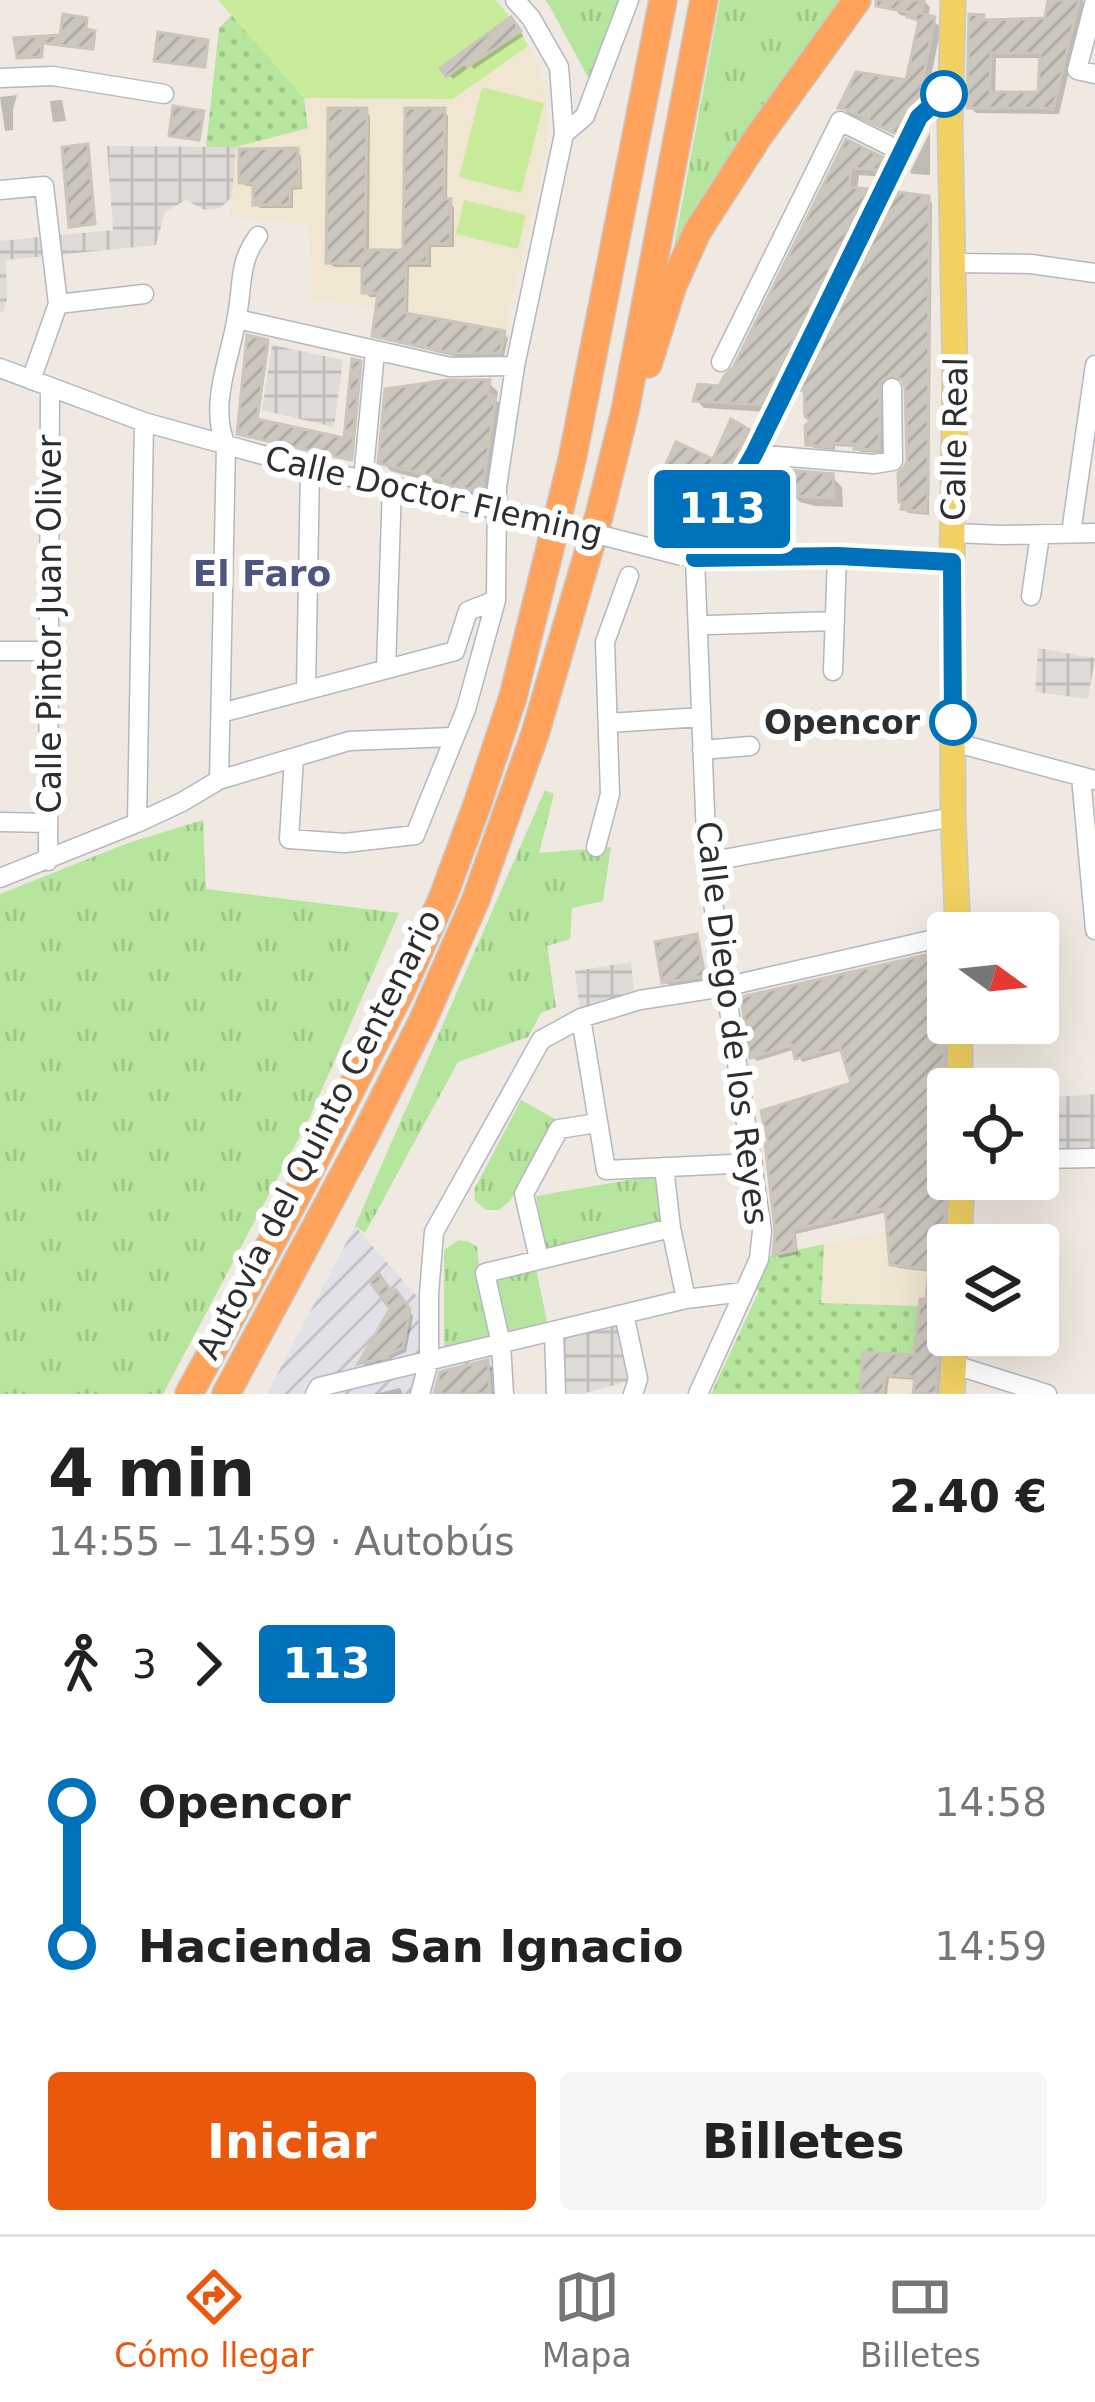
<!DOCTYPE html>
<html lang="es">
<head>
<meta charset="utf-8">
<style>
  :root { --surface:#fff; --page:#f6f6f6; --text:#222; --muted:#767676; --line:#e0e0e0; --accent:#ea580c }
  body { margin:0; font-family:"DejaVu Sans",sans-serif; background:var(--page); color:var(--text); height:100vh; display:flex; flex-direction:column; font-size:45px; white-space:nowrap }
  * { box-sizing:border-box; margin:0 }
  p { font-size:39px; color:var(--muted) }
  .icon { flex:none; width:66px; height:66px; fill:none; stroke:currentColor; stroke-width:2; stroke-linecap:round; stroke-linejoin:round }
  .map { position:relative; height:1394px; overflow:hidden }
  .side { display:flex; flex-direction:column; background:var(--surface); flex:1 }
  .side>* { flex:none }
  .badge { padding:0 24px; border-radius:9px; font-size:42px; line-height:78px }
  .needle { width:78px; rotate:105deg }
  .tools { position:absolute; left:927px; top:912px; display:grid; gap:24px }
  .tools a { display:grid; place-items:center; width:132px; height:132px; border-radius:12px; background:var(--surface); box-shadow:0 12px 48px #0002; font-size:60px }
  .map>.badge { position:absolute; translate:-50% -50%; box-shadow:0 0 0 6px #fff }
  .legs { display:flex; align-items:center; gap:18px; height:132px; padding:0 48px; font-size:39px }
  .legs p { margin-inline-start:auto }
  .overview { display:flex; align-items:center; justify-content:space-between; height:204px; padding:0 48px }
  h1 { font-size:66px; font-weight:700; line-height:90px }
  .primary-button { display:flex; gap:24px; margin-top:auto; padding:24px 48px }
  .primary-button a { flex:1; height:138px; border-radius:12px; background:var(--accent); color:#fff; font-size:48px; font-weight:700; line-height:138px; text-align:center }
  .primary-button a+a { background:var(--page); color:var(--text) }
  ul { padding:0 48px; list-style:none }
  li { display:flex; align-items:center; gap:42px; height:144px; font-size:45px }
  li i { display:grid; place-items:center; width:18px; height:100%; margin:0 15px; background:currentColor }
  li i::after { content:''; width:30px; height:30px; margin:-15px; border:9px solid; border-radius:50%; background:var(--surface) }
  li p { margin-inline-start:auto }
  li:first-child i { background:linear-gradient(#0000 50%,currentColor 0) }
  li:last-child i { background:linear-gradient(currentColor 50%,#0000 0) }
  .tab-bar { display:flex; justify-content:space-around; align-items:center; height:168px; border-top:3px solid var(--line); background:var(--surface); font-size:33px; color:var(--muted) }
  .tab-bar a { display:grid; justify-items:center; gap:6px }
  .tab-bar .current { color:var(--accent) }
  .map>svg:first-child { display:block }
</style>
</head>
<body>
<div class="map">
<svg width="1095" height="1394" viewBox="0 0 1095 1394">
  <defs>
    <pattern id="industrial-furrows" width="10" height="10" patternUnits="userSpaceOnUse" patternTransform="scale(3)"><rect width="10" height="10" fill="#e3e1e8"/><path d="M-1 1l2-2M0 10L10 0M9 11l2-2" fill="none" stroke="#c3c1c7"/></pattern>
    <pattern id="grass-tufts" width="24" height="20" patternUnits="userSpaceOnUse" patternTransform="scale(3)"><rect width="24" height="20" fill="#b6e59e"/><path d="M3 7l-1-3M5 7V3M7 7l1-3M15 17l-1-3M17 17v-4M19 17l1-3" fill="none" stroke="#9dc588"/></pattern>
    <pattern id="garden-dots" width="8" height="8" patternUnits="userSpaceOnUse" patternTransform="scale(3)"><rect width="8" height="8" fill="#b6e59e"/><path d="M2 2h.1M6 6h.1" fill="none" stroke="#9dc588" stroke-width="1.8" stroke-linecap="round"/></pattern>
    <pattern id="plaza-grid" width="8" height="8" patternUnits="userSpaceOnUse" patternTransform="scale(3)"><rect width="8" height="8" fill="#dfdcd8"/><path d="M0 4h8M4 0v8" fill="none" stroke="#c0bdba"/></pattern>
    <pattern id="building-hatch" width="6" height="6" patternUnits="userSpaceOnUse" patternTransform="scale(3)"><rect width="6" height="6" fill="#cbc7bf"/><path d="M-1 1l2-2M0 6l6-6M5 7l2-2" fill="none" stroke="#afaba4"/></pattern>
  </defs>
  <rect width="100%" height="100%" fill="#efe9e1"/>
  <path fill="url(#industrial-furrows)" d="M 355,1226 L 426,1307 L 428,1363 L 501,1344 L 504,1394 L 267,1394 Z"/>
  <path fill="#f0e6d1" d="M 528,46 L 542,75 L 549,131 L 540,183 L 505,331 L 376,307 L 313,300 L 309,225 L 230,216 L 236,147 L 307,128 L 304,98 L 453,99 Z
    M 949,1218 L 940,1394 L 711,1394 L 759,1291 L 754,1288 L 769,1256 Z"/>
  <path fill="url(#grass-tufts)" d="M 545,0 L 629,0 L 596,92 L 549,5 Z
    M 720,0 L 846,0 L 666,289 Z
    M 545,790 L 554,794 L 539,853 L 611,847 L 603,901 L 572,908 L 570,939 L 547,946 L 556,1007 L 541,1013 L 528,1037 L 458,1062 L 365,1233 L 355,1226 Z
    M 203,820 L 206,889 L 399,913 L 309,1119 L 163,1394 L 0,1394 L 0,894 L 128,843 Z
    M 521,1100 L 555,1119 L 510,1201 L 499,1210 L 486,1210 L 475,1201 L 474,1190 Z
    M 658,1175 L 662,1220 L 545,1248 L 536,1196 Z
    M 459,1240 L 469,1242 L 477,1247 L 479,1266 L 475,1270 L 490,1338 L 444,1347 L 444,1250 Z
    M 536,1269 L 548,1326 L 508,1336 L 493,1279 Z"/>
  <path fill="url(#garden-dots)" d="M 232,15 L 304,98 L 308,128 L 236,147 L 206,147 L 219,28 Z
    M 824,1244 L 821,1303 L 919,1306 L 914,1355 L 863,1352 L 860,1394 L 711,1394 L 759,1291 L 754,1288 L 769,1256 Z"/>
  <path fill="#c9ec9a" d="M 218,0 L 496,0 L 521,31 L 528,46 L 453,99 L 304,98 Z
    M 482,87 L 544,103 L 521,193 L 459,177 Z
    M 464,200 L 526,215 L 518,249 L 456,234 Z"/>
  <path fill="url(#plaza-grid)" d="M 107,146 L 236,147 L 232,197 L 220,208 L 205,210 L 186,200 L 165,212 L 156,245 L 6,260 L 7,299 L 3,313 L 0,312 L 0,241 L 113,230 Z
    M 272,345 L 343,360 L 334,427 L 262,410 Z
    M 1038,648 L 1095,658 L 1088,699 L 1035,692 Z
    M 631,962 L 635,1001 L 581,1018 L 575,971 Z
    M 1095,1094 L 1095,1158 L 1044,1159 L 1040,1098 Z
    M 619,1325 L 630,1381 L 581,1394 L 563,1394 L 560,1339 Z"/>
  <path fill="#0003" fill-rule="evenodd" d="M 902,0 L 923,0 L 930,7 L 928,18 L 941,27 L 925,107 L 904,139 L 849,114 L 842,107 L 908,84 L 921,24 L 911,17 L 900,15 L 894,8 Z
    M 1051,0 L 1082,0 L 1085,3 L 1059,114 L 976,113 L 970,107 L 983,17 L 989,23 L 1048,21 ZM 996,58 L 1043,58 L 1040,95 L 995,95 Z
    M 86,21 L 87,33 L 96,36 L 94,50 L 44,43 L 43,58 L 22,59 L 20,57 L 18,41 L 63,38 Z
    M 515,25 L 523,36 L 474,69 L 471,66 L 453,79 L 444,69 Z
    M 17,95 L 13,110 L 13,130 L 5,131 L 0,97 Z
    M 62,100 L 66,121 L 53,122 L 50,101 Z
    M 366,111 L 370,116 L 369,253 L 406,253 L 444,111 L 448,116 L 447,202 L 454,207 L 454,247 L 431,247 L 431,267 L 409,267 L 408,316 L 503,333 L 508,338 L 504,356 L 458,357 L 380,339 L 375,335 L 380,297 L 370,297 L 365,292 L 365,267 L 334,267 L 329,262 Z
    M 930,132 L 930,175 L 912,174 L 910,172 Z
    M 847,143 L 882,160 L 890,169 L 886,177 L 859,175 L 857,190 L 867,192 L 875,199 L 770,412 L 704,408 L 696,400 L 721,389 L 736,370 Z
    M 297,151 L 301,156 L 302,189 L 293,190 L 293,208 L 260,208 L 256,204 L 256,186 L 246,186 L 242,182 Z
    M 927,199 L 932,203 L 929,515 L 908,513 L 902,501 L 907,470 L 908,387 L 905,380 L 891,379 L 883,388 L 883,453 L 861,452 L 857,447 L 835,446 L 835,450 L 814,448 L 809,443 L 814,421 L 807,393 L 803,389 Z
    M 266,342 L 269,345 L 258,422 L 347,442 L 359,363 L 362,366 L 353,461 L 242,435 Z
    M 489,383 L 498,392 L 496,400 L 505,408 L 491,500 L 457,493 L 451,487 L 391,471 L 381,461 Z
    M 748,433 L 751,436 L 706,518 L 688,508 L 686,518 L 655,510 Z
    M 832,477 L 842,487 L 843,507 L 815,506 L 800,502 L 790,492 Z
    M 696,938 L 700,942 L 707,980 L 670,986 L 665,981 Z
    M 948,953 L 948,1179 L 951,1179 L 946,1251 L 948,1329 L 943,1339 L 939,1394 L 916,1394 L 918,1380 L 889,1378 L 887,1394 L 863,1394 L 866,1355 L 917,1358 L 929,1302 L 931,1272 L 898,1268 L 893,1264 L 888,1212 L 796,1234 L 798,1254 L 780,1258 L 776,1254 L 854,1085 L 844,1050 L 802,1062 L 796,1049 L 757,1061 L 753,1057 Z
    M 392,1295 L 400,1298 L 413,1316 L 406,1352 L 392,1358 L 391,1360 L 365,1366 L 362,1363 L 393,1308 Z
    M 488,1364 L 492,1368 L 494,1394 L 437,1394 Z
    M 400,1388 L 403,1394 L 374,1394 Z"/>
  <path fill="url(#building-hatch)" stroke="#cbc5ba" stroke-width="3" fill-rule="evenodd" d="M 876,0 L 924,0 L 921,13 L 935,17 L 919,99 L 907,110 L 896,134 L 846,109 L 838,108 L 856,72 L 906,80 L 919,20 L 907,17 L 908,12 L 876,6 Z
    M 1048,0 L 1079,0 L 1053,110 L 1044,108 L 967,108 L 969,14 L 984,15 L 984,20 L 1045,18 ZM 991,53 L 1040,53 L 1038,92 L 990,92 Z
    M 63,14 L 87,18 L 86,29 L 95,31 L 92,49 L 42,43 L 41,57 L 17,58 L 14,38 L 60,35 Z
    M 511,17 L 521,31 L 467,67 L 465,63 L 446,77 L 440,68 Z
    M 158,32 L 208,40 L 205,67 L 154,61 Z
    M 173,106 L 204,111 L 199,140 L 169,136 Z
    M 328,108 L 367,108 L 365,250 L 403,250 L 405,108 L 445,108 L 444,199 L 451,199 L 450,244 L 428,244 L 427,263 L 406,263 L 405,313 L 505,331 L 500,353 L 451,353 L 372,336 L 378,293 L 362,293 L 362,264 L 326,263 Z
    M 846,139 L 884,158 L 878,170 L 851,168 L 849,187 L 869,189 L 762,405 L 693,401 L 698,384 L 719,386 L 725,375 L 733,368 Z
    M 88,144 L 95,224 L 69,227 L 62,147 Z
    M 298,148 L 299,186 L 290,186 L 290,205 L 253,205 L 253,183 L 239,183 L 239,149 Z
    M 897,192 L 929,196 L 928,493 L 925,512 L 901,509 L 903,502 L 899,502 L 898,473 L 904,468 L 907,461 L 905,388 L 903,380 L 891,375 L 880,382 L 879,449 L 877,450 L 854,449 L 854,444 L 832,443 L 832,447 L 806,445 L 805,426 L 810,421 L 805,416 L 804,390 L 800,390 Z
    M 247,335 L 268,340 L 257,419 L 344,438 L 352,359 L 361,361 L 351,460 L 237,434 Z
    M 448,380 L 490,380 L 487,394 L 496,396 L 482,492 L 444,484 L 443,479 L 378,463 L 385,389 Z
    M 731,419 L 750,430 L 702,518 L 685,508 L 684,517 L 651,511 L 662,483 L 658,482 L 676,442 L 713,459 Z
    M 788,470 L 833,474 L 834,498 L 803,497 L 786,493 Z
    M 697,934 L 704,976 L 662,983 L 655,942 Z
    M 948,950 L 948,1012 L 944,1023 L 944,1089 L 948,1100 L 948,1171 L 943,1244 L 948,1257 L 947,1298 L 945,1323 L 940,1334 L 936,1394 L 913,1394 L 915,1377 L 885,1375 L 883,1394 L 860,1394 L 863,1352 L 914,1355 L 920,1299 L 926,1299 L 929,1269 L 890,1265 L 885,1208 L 793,1230 L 795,1250 L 773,1255 L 775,1230 L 765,1143 L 768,1143 L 761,1111 L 851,1083 L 840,1047 L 795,1059 L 792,1045 L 750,1058 L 741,997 Z
    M 379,1274 L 392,1292 L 396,1290 L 410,1309 L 403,1348 L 388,1354 L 388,1357 L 358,1364 L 390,1309 L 370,1282 Z
    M 488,1360 L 490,1394 L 434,1394 L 440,1372 Z"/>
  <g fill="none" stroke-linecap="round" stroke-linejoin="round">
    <defs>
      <path id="minor" d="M 1095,0 L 1077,70 L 1095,74
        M 0,78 L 53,76 L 164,94
        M 564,134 L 585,116 L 629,0
        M 0,190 L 44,186 L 58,304 L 31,380
        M 953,263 L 1031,264 L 1095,273
        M 58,304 L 144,294
        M 237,319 L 450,367 L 515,366
        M 721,362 L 840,121 L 902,152
        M 0,368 L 144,422 L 310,468 L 508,512
        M 753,454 L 874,464 L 893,461 L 892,388
        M 363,480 L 375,352
        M 953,533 L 1001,535 L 1095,533
        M 1071,533 L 1095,365
        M 687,556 L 837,556 L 952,562
        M 1031,596 L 1040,535
        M 708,625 L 835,621
        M 0,651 L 49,651
        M 386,668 L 392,486
        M 833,671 L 837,556
        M 306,689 L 310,468
        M 221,713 L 455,651 L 468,611 L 496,600
        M 608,723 L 701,717
        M 953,742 L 1095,780
        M 702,750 L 750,746
        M 294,758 L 289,839 L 345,843 L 415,835 L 466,709 L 496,600 L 497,487 L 515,366 L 564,134 L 559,67 L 531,18 L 515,0
        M 1081,777 L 1095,930
        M 219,780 L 226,445 C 208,404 231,357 237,316 C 243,285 238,263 258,236
        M 0,822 L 48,823
        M 137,823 L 144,422
        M 596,847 L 610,794 L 605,642 L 629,576
        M 48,861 L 50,388
        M 707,862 L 953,817
        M 0,878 L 137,823 L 182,802 L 219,780 L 349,741 L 453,737
        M 581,1018 L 606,1170 L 753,1163
        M 1038,1159 L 1095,1158
        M 664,1167 L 671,1228 L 686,1299
        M 539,1259 L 524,1194 L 559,1129 L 597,1123
        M 624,1314 L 638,1379 L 633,1394
        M 554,1332 L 556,1394
        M 955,1365 L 1047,1394
        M 315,1394 L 319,1387 L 686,1299 L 743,1292
        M 420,1394 L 429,1361 L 429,1294 L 434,1232 L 541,1040 L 581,1018 L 640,1000 L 724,987 L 948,936
        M 504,1394 L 501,1344 L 485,1273 L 671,1228
        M 698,1394 L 759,1259 L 762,1231 L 707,862 L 695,558 L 753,454 L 919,117 L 950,89"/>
      <path id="major" d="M 953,0 L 950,126 L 955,370 L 952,562 L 953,817 L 958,933
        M 960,1023 L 960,1089
        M 959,1245 L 962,1179
        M 952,1394 L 956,1335"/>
      <path id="highway" d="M 648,364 L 673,285 L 697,232 L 758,137 L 857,0
        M 189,1394 L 296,1197 L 401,991 L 443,897 L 477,805 L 513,697 L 572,460 L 663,0
        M 226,1394 L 363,1139 L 423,1020 L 476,899 L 535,734 L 599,516 L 625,411 L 704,0"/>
    </defs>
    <use href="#minor" stroke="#b4b7c1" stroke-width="21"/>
    <use href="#major" stroke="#c9c9c9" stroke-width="27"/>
    <use href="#highway" stroke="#c9c9c9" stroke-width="30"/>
    <use href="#minor" stroke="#fff" stroke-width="18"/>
    <use href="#major" stroke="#f2d163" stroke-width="24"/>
    <use href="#highway" stroke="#ffa35c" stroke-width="27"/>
    <defs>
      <path id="minor-bridge" d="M 515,513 L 682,556"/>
    </defs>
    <use href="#minor-bridge" stroke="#b4b7c1" stroke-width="21" stroke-linecap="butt"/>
    <use href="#minor-bridge" stroke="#fff" stroke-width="18"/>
  </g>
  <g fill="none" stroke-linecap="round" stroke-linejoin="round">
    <defs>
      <path id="line-1" d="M 944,94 L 919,117 L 754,454 L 695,558 L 838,556 L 952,562 L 953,722"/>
    </defs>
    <use href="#line-1" stroke="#fff" stroke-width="27"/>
    <use href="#line-1" stroke="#0072bc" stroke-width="18"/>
  </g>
  <g fill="#fff" stroke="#0072bc" stroke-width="6">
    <circle cx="944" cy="94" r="21"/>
    <circle cx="953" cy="722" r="21"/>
  </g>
  <g text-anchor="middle" stroke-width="12" stroke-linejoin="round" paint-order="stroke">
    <g font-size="33" fill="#2e2e2e" stroke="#fff">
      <text transform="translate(954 439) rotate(-89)" y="12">Calle Real</text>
      <text transform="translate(434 495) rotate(13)" y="12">Calle Doctor Fleming</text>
      <text transform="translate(49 624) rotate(-90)" y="12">Calle Pintor Juan Oliver</text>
      <text transform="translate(733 1023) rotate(83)" y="12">Calle Diego de los Reyes</text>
      <text transform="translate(318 1134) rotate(-63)" y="12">Autovía del Quinto Centenario</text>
    </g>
    <g font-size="33" font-weight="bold" fill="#2e2e2e" stroke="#fff" text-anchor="end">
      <text x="920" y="734">Opencor</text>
    </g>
    <g font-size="36" font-weight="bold" fill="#4d5680" stroke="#fff">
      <text x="262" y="586">El Faro</text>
    </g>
  </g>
</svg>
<div class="tools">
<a><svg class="needle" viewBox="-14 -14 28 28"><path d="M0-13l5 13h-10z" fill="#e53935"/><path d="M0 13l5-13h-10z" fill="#767676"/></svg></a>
<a><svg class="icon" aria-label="locate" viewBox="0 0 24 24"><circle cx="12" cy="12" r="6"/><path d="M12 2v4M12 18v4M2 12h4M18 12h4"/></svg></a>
<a><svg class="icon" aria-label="layers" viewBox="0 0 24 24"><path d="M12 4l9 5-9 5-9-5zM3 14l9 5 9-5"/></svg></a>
</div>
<b class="badge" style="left:722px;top:509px;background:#0072bc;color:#fff">113</b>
</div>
<section class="side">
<div class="overview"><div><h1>4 min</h1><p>14:55 – 14:59 · Autobús</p></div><b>2.40 €</b></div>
<div class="legs"><svg class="icon" aria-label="walk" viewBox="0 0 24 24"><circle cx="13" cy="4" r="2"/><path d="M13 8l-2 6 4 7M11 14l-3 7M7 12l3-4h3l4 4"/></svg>3<svg class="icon" aria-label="forward" viewBox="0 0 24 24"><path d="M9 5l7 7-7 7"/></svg><b class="badge" style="background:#0072bc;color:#fff">113</b></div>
<ul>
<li><i style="color:#0072bc"></i><b>Opencor</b><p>14:58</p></li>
<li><i style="color:#0072bc"></i><b>Hacienda San Ignacio</b><p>14:59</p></li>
</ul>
<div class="primary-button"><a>Iniciar</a><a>Billetes</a></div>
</section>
<nav class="tab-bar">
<a class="current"><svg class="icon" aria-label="directions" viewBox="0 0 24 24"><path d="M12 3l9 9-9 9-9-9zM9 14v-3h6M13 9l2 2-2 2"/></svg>Cómo llegar</a>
<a><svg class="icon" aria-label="map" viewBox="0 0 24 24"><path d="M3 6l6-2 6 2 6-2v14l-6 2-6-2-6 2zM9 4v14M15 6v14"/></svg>Mapa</a>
<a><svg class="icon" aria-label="tickets" viewBox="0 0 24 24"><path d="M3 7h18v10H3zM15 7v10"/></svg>Billetes</a>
</nav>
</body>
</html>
